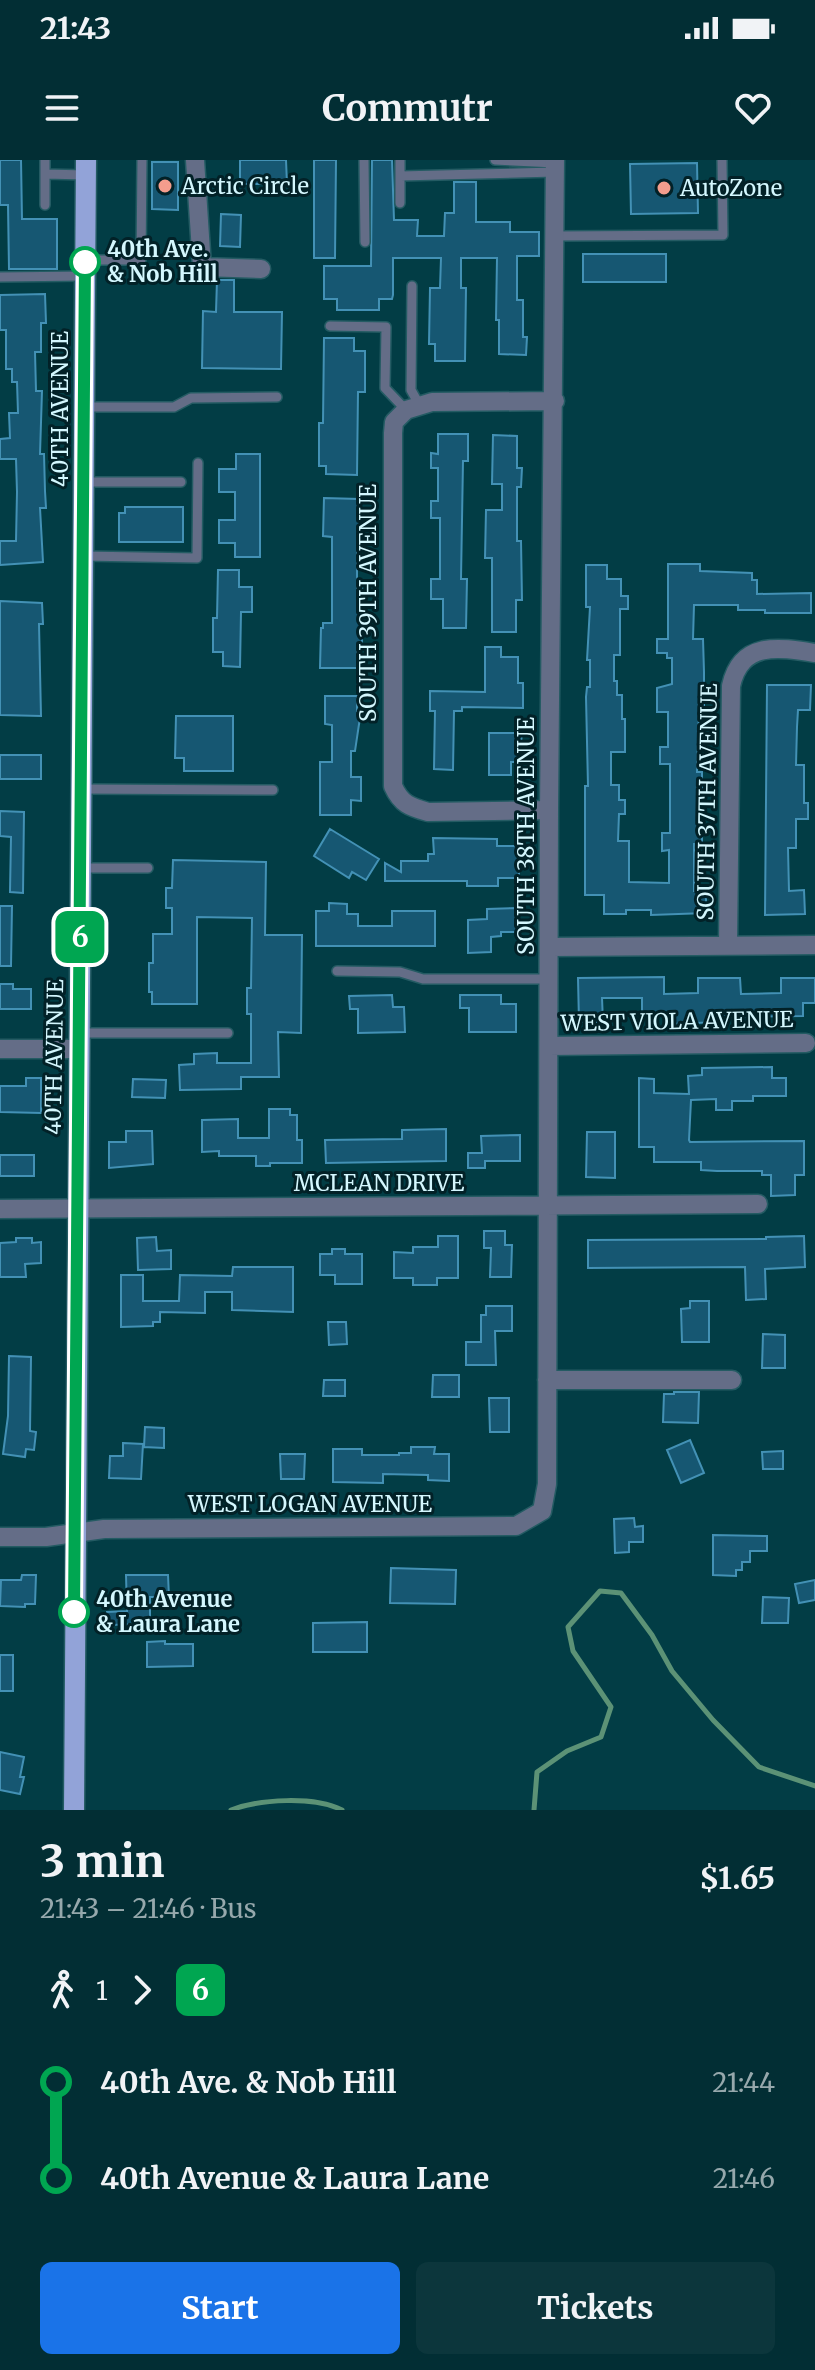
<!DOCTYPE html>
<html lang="en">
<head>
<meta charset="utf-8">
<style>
  :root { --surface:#022e34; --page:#0c363c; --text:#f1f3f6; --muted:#96a8ac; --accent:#1a73e8 }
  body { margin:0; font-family:Merriweather,serif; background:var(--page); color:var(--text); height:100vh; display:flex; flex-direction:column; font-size:30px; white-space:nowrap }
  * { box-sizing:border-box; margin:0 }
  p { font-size:26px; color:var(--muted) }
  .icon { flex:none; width:44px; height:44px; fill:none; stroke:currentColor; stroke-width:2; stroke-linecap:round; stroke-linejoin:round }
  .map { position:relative; height:1650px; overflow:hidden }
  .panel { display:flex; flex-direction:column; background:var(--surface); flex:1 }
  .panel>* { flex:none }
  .badge { padding:0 16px; border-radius:12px; font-size:28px; line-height:52px }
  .map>.badge { position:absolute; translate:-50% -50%; box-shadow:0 0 0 4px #fff }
  .legs { display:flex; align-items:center; gap:12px; height:88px; padding:0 40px; font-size:26px }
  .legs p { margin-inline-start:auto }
  .head { display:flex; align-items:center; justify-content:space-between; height:136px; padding:0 40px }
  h1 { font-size:44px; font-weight:700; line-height:60px }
  .action { display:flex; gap:16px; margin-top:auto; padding:16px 40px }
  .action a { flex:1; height:92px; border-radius:12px; background:var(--accent); color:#fff; font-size:32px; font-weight:700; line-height:92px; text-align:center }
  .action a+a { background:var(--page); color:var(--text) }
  ul { padding:0 40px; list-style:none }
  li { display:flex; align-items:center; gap:28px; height:96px; font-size:30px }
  li i { display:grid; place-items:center; width:12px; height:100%; margin:0 10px; background:currentColor }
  li i::after { content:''; width:20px; height:20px; margin:-10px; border:6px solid; border-radius:50%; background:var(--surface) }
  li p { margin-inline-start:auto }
  li:first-child i { background:linear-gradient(#0000 50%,currentColor 0) }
  li:last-child i { background:linear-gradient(currentColor 50%,#0000 0) }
  .status { display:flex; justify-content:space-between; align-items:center; height:56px; padding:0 40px; background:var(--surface); direction:ltr }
  .status svg { height:22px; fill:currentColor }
  header { display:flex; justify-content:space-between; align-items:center; height:104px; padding:0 40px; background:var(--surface); font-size:36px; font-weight:700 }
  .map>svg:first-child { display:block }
</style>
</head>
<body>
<div class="status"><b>21:43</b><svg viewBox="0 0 49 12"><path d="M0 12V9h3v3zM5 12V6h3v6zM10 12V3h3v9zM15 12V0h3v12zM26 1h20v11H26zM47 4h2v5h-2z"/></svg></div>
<header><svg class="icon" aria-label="menu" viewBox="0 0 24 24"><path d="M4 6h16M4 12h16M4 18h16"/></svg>Commutr<svg class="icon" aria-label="heart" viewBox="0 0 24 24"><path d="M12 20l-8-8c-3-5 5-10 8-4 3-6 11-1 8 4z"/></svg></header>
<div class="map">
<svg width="815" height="1650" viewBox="0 0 815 1650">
  <rect width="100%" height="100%" fill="#023d45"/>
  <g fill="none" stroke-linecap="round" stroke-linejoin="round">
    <path stroke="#5c9276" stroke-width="5" d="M 231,1650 C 260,1639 314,1636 342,1650
      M 534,1650 L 537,1612 L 567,1591 L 601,1577 L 611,1547 L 573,1491 L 568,1467 L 600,1431 L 621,1433 L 652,1475 L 672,1511 L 713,1560 L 759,1607 L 815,1626"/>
  </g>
  <path fill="#165772" stroke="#4391b5" stroke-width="2" d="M 0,0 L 21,0 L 22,59 L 57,59 L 57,109 L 9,109 L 8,45 L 0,45 Z
    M 240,0 L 286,0 L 287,24 L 240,24 Z
    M 314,0 L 336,0 L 335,98 L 314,98 Z
    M 372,0 L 392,0 L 394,60 L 418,60 L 417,76 L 444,76 L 445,53 L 454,53 L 454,22 L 476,22 L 476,62 L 510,62 L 510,72 L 539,72 L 539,96 L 517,96 L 517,140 L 523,140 L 523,177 L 527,177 L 526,195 L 499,194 L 499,160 L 496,160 L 497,98 L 461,98 L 461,128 L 466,128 L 465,201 L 435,201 L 435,184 L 429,184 L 430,128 L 440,128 L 441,98 L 393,98 L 393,135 L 392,139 L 379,139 L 379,150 L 337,150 L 337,139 L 324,139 L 324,106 L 371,106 Z
    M 152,2 L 178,2 L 178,50 L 152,49 Z
    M 697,3 L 698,53 L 631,54 L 630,4 Z
    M 221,54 L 241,55 L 240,87 L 220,86 Z
    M 583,94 L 666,94 L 666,122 L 583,122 Z
    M 217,120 L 234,120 L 234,152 L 282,152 L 281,209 L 202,208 L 203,151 L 216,152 Z
    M 45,134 L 46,163 L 41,163 L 41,192 L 35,192 L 36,231 L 42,231 L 40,294 L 44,294 L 45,331 L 46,348 L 40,348 L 43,402 L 0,405 L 0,381 L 16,381 L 17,332 L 16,299 L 0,299 L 0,279 L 10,278 L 9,253 L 18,253 L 17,222 L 12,222 L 12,209 L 6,209 L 6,170 L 0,170 L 0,135 Z
    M 324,178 L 354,178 L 354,191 L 365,191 L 365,232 L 358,232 L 357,315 L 326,314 L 326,306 L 319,306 L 319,263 L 323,263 Z
    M 438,274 L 468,274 L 468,301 L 463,301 L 461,419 L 467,419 L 466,468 L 443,468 L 443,439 L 431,439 L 431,419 L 440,419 L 440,358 L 431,358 L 431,341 L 438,341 L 438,308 L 431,308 L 431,293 L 438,294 Z
    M 493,275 L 517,276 L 517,308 L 522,308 L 521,327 L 517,327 L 517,381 L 521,381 L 522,440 L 516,440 L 516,472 L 492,472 L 492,398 L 485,398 L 486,350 L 502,350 L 502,324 L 492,324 Z
    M 236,294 L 260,294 L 260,397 L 235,397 L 235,383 L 219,383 L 219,360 L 235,360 L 235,332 L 219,332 L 219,309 L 236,309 Z
    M 324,338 L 359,339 L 359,360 L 364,360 L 363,377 L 357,377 L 357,428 L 362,428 L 362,486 L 357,486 L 357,508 L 320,508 L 321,468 L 323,468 L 323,463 L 332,463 L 332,377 L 323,376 Z
    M 125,347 L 183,347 L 183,382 L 119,382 L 119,353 L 125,353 Z
    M 668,404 L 700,404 L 700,411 L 752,413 L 752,420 L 757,420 L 757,434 L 811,433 L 811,453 L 765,453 L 765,450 L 738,450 L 738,445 L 694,445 L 693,479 L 703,479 L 704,512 L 704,552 L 699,552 L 697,612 L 702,612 L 702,684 L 694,684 L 694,731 L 706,731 L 706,753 L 651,755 L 651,750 L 626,750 L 626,754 L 604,754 L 604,735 L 585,735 L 585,626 L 588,626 L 586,537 L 587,527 L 590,527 L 590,500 L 587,500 L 590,447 L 586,447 L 586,405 L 607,405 L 607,419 L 621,419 L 621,436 L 628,436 L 628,449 L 620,449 L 620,495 L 614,495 L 614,521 L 617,521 L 617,535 L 622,535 L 622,559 L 625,559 L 625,592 L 611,592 L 611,625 L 619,625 L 619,640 L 625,640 L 625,654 L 619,654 L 618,681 L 629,681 L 629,722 L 669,723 L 669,690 L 662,691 L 662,673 L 670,673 L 670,604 L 660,604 L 660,587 L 668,587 L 668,552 L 657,552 L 657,528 L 672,524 L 672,498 L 667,498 L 667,493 L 657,493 L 657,479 L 668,479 Z
    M 218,410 L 239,410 L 239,427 L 252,427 L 252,452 L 241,452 L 240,507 L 223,506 L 223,492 L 213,492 L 213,458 L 217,458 Z
    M 0,441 L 42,443 L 43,464 L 39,464 L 41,556 L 0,555 Z
    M 485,487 L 501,487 L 501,497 L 518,497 L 518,523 L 523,523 L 523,548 L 462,547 L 462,551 L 454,551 L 453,610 L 434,609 L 435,551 L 430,551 L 430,531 L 485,532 Z
    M 767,525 L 811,525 L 810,550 L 798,550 L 797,567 L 796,605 L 804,605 L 804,643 L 808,643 L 808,659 L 796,659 L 796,688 L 788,688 L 789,731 L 804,730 L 805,754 L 765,755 Z
    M 325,536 L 357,536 L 357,551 L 361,551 L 355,591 L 351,591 L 351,617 L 361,617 L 361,641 L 351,640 L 351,655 L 320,655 L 320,602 L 332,602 L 332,565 L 325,564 Z
    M 176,556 L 233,556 L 233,611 L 184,611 L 184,598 L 175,598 Z
    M 489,573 L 522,573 L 519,602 L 511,602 L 511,615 L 489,615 Z
    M 0,595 L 41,595 L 41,619 L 0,619 Z
    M 0,651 L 24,652 L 23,733 L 10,732 L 11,677 L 0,676 Z
    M 330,669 L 379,699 L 366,720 L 352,712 L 349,718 L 314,696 Z
    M 433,678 L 497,679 L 497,686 L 519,686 L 519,718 L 498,718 L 498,726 L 467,726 L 467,721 L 385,721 L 385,703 L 401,712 L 401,701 L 428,701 L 428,694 L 434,694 Z
    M 173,700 L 266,702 L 265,775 L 302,775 L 301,873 L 278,872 L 279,917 L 241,917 L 241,929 L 180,930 L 179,905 L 194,904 L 194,894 L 217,893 L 217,903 L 251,903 L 251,854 L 247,854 L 247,828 L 251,828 L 252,758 L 197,757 L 197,844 L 152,844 L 152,832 L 149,832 L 149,803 L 153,803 L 153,774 L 172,774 L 172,748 L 166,748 L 166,728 L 172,728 Z
    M 329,743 L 347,744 L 347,754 L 358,754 L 358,766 L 392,766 L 392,751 L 435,751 L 435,786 L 316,786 L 316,751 L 329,751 Z
    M 0,746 L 12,746 L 11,806 L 0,806 Z
    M 518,748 L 518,772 L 501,772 L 501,776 L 491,777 L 491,792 L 468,793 L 468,760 L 487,759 L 487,749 Z
    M 664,817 L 664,834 L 698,833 L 698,818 L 740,818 L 741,834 L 781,833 L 781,818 L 815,818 L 815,843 L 803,843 L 803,856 L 723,857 L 723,862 L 664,864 L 664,856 L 642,856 L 642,838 L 602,838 L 603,862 L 579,862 L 578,818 Z
    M 0,824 L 13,824 L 13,829 L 31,829 L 31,849 L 0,849 Z
    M 392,835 L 393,847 L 404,847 L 405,872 L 358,873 L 358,849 L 350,849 L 349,836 Z
    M 460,835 L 501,835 L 501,844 L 516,844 L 516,872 L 469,872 L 469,848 L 460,848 Z
    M 772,907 L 772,918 L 786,918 L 786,936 L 753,936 L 753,941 L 732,941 L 732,950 L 716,950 L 716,939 L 691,940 L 689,980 L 690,982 L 804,981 L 804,1015 L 795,1015 L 795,1035 L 771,1036 L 771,1015 L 762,1015 L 762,1011 L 717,1011 L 701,1010 L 701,1002 L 654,1002 L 654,987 L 639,987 L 639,918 L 654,919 L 654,933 L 689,934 L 688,916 L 702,915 L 702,908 Z
    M 26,918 L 41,918 L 41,953 L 0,952 L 0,926 L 26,926 Z
    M 133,919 L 166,920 L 165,938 L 132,937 Z
    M 269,949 L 290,949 L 290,955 L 297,955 L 297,980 L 302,980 L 302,1003 L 270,1003 L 270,1006 L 256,1006 L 256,996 L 219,996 L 219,991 L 202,992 L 202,960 L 238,959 L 238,978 L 269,978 Z
    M 446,969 L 446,1001 L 326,1003 L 325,980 L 402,979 L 402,970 Z
    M 126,971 L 152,971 L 153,1004 L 109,1008 L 109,982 L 126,982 Z
    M 587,972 L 615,972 L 615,1018 L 586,1017 Z
    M 520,975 L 520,1001 L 485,1001 L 485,1008 L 468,1008 L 468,993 L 482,993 L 481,976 Z
    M 0,995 L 34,995 L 34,1016 L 0,1016 Z
    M 484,1071 L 505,1071 L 505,1085 L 512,1085 L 511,1117 L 490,1117 L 491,1088 L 484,1088 Z
    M 438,1076 L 458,1076 L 458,1118 L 437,1118 L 437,1125 L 413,1125 L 413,1118 L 394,1118 L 394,1092 L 413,1093 L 413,1087 L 438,1087 Z
    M 804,1076 L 805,1107 L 765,1109 L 766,1139 L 746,1140 L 745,1107 L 588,1108 L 588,1080 L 766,1079 L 766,1077 Z
    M 156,1077 L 157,1091 L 171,1090 L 171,1109 L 138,1110 L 137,1078 Z
    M 16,1078 L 32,1078 L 32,1083 L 41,1082 L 41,1103 L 25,1104 L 26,1117 L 0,1117 L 0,1083 L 16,1082 Z
    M 332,1089 L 345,1089 L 345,1094 L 362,1094 L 362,1124 L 335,1124 L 335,1115 L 320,1115 L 320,1094 L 332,1094 Z
    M 233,1107 L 293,1107 L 293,1152 L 232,1150 L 232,1132 L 205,1132 L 205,1153 L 160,1152 L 160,1162 L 153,1162 L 153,1166 L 121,1167 L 121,1115 L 143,1115 L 143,1141 L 179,1141 L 180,1115 L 232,1116 Z
    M 690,1141 L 709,1141 L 709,1182 L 682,1182 L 681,1149 L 690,1148 Z
    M 486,1146 L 512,1146 L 512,1171 L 495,1171 L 496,1205 L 466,1205 L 466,1182 L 481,1182 L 481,1155 L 486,1155 Z
    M 328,1162 L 346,1162 L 347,1184 L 329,1185 Z
    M 763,1174 L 785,1175 L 785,1208 L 762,1208 Z
    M 9,1196 L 31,1197 L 30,1271 L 36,1272 L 34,1290 L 26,1289 L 25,1297 L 3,1294 L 8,1256 Z
    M 433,1215 L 459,1215 L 459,1237 L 432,1237 Z
    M 324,1220 L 345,1220 L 345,1236 L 323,1236 Z
    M 674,1232 L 699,1232 L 698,1263 L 663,1262 L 664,1234 L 674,1234 Z
    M 489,1238 L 509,1238 L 509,1272 L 490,1272 Z
    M 145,1267 L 164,1268 L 164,1288 L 144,1287 Z
    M 690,1280 L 704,1313 L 681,1323 L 667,1290 Z
    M 123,1283 L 143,1284 L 141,1319 L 109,1318 L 110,1296 L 123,1296 Z
    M 411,1287 L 435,1287 L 434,1294 L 449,1294 L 449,1321 L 428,1320 L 428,1315 L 383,1314 L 383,1323 L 333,1322 L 333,1289 L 362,1289 L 362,1295 L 399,1295 L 399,1293 L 411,1293 Z
    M 783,1291 L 783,1309 L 763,1309 L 762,1292 Z
    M 280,1294 L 305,1294 L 304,1319 L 281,1319 Z
    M 634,1358 L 635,1367 L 643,1366 L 643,1382 L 629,1382 L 629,1392 L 615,1393 L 614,1359 Z
    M 713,1375 L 767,1376 L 767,1391 L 750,1391 L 750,1402 L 742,1402 L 742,1410 L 736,1410 L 736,1416 L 713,1415 Z
    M 391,1408 L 456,1410 L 455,1444 L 390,1443 Z
    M 22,1415 L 36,1415 L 35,1444 L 25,1444 L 25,1447 L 0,1446 L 1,1420 L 21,1420 Z
    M 126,1415 L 168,1415 L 169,1437 L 150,1437 L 150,1464 L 107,1465 L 107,1452 L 127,1451 Z
    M 815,1420 L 815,1440 L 799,1443 L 795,1424 Z
    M 763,1437 L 789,1438 L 788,1463 L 762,1463 Z
    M 367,1462 L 367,1492 L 313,1492 L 313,1463 Z
    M 165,1481 L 165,1484 L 193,1484 L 193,1506 L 147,1507 L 147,1482 Z
    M 0,1495 L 13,1495 L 13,1531 L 0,1531 Z
    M 0,1592 L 24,1597 L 20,1617 L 24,1617 L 20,1634 L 0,1630 Z"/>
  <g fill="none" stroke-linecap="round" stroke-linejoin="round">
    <defs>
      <path id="lane" d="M 45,0 L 45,45
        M 364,0 L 365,82
        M 495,0 L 555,3
        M 45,14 L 86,15
        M 400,16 L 555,12
        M 400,43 L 400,0
        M 555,76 L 723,75 L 722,0
        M 85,100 L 141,100 L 142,0
        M 0,117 L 85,116
        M 412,126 L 411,230 L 420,246
        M 330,166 L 386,167 L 385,228 L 406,250
        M 84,247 L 174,247 L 191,238 L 277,237
        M 83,322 L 181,322
        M 83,396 L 197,398 L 198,303
        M 81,629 L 273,630
        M 80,708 L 148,708
        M 337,811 L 400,812 L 423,819 L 549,819
        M 79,873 L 228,873"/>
      <path id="street" d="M 195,0 L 202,107 L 261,109
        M 549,650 L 428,652 C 410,647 401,644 393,626 L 393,273 L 394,262 L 406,250 L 432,242 L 555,241
        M 728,785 L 731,526 C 741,481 778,487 815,493
        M 550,787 L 815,785
        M 549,886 L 806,883
        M 0,889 L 79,889
        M 0,1049 L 758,1044
        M 547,1220 L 732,1220
        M 0,1377 L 46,1377 L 104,1369 L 516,1366 L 542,1351 L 547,1324 L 549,650 L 555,0"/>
      <path id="primary" d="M 74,1650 L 86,0"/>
    </defs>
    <use href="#lane" stroke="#245b63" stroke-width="12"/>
    <use href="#street" stroke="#245b63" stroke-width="21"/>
    <use href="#primary" stroke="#245b63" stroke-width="23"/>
    <use href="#lane" stroke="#646d87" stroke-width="9"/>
    <use href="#street" stroke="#646d87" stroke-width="18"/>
    <use href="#primary" stroke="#92a3d8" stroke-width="20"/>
  </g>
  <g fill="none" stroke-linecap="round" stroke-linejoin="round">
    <defs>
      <path id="line-1" d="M 74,1452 L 85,102"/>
    </defs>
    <use href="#line-1" stroke="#fff" stroke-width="18"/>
    <use href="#line-1" stroke="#00a651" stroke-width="12"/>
  </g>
  <g fill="#f49d8d" stroke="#022127" stroke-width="3">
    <circle cx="165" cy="26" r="8"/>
    <circle cx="664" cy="28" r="8"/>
  </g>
  <g fill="#fff" stroke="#00a651" stroke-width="4">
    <circle cx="85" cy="102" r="14"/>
    <circle cx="74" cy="1452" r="14"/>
  </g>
  <g text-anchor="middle" stroke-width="6" stroke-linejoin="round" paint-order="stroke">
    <g font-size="22" fill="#d4f7fe" stroke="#022127" text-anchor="start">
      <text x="181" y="34">Arctic Circle</text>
      <text x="680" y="36">AutoZone</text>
    </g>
    <g font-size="22" font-weight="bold" fill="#d4f7fe" stroke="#022127" text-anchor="start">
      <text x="107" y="97">40th Ave.<tspan x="107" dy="25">&amp; Nob Hill</tspan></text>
      <text x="96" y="1447">40th Avenue<tspan x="96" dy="25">&amp; Laura Lane</tspan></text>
    </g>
    <g font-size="22" fill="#d4f7fe" stroke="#022127">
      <text transform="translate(60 249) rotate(-90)" y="8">40TH AVENUE</text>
      <text transform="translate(368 443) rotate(-90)" y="8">SOUTH 39TH AVENUE</text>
      <text transform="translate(707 642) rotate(-89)" y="8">SOUTH 37TH AVENUE</text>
      <text transform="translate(526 676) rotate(-90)" y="8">SOUTH 38TH AVENUE</text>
      <text transform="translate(677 861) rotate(-1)" y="8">WEST VIOLA AVENUE</text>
      <text transform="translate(54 897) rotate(-89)" y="8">40TH AVENUE</text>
      <text x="379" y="1031">MCLEAN DRIVE</text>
      <text x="310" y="1352">WEST LOGAN AVENUE</text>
    </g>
  </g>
</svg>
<b class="badge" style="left:80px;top:777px;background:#00a651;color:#fff">6</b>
</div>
<section class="panel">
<div class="head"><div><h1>3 min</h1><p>21:43 – 21:46 · Bus</p></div><b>$1.65</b></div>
<div class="legs"><svg class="icon" aria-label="walk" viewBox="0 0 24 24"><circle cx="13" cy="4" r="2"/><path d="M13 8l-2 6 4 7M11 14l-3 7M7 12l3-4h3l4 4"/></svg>1<svg class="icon" aria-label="forward" viewBox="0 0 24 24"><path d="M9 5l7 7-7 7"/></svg><b class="badge" style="background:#00a651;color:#fff">6</b></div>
<ul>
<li><i style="color:#00a651"></i><b>40th Ave. &amp; Nob Hill</b><p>21:44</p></li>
<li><i style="color:#00a651"></i><b>40th Avenue &amp; Laura Lane</b><p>21:46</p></li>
</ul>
<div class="action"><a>Start</a><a>Tickets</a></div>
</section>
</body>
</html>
